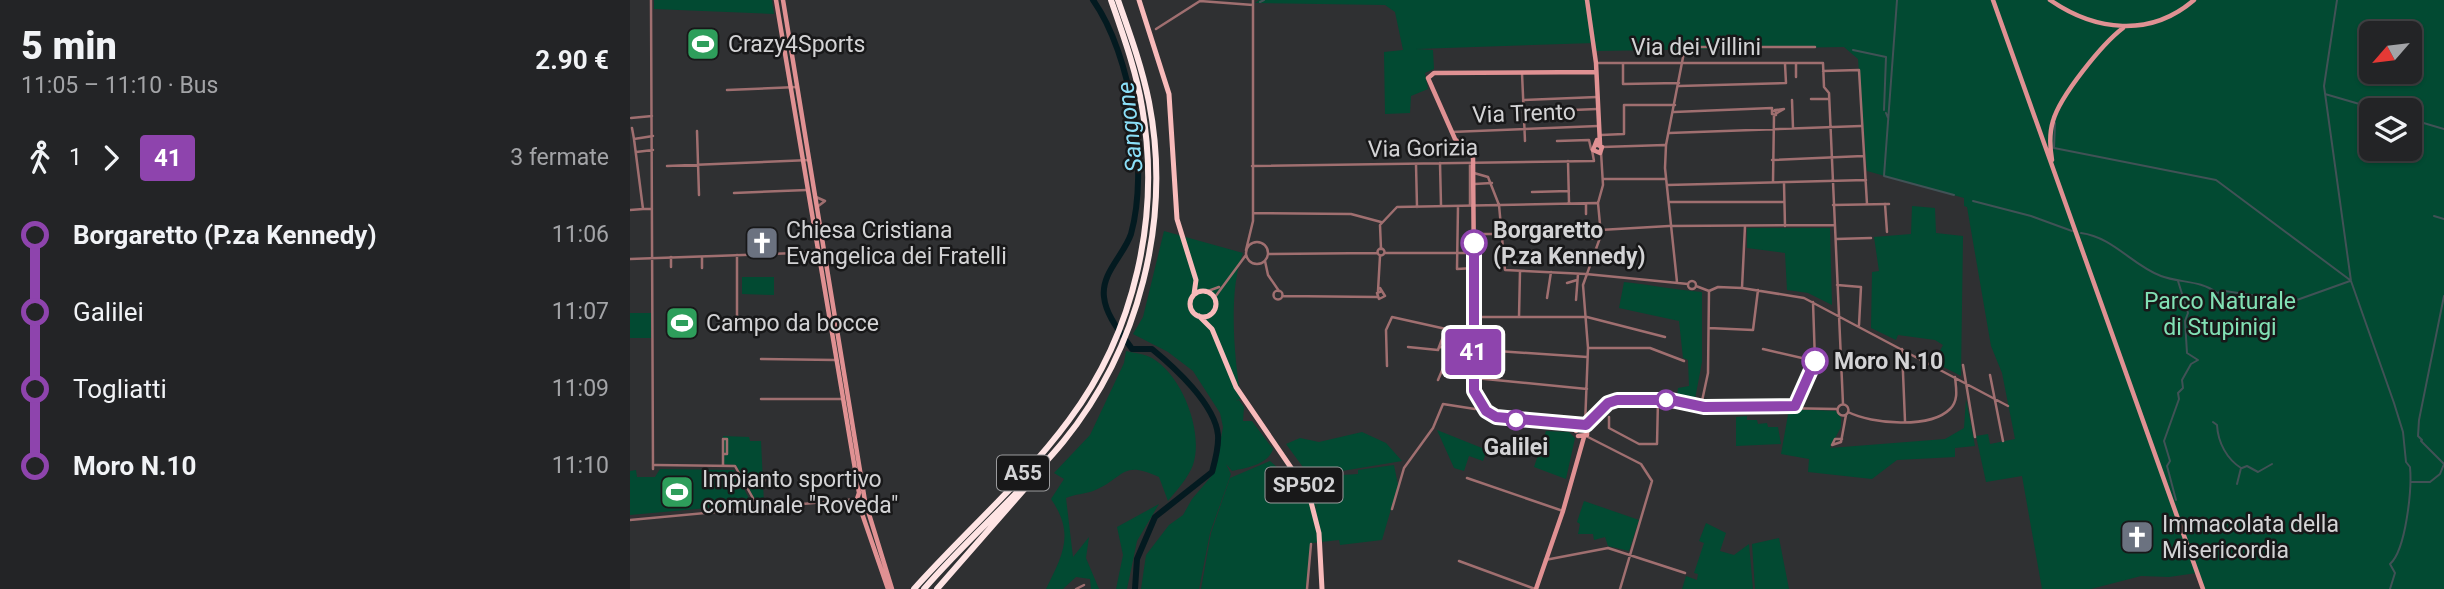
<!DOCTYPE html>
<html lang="it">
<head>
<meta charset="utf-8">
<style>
  :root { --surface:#232426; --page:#2f3032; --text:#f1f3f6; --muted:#a3a4a7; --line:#404143 }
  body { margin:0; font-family:Roboto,sans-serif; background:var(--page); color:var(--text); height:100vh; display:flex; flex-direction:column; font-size:26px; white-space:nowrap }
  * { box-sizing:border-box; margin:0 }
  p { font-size:23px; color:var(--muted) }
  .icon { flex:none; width:38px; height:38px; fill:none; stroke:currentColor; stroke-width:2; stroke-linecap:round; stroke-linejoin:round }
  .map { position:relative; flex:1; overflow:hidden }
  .drawer { display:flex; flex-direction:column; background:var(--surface); width:630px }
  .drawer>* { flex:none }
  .badge { padding:0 14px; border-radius:5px; font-size:24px; line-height:46px }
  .needle { width:46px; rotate:242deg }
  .buttons { position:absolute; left:1729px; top:21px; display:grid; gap:14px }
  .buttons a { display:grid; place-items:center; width:63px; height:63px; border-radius:10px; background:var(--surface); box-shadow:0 2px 5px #0004,0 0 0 2px var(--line); font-size:35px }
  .map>.badge { position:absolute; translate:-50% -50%; box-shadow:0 0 0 4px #fff }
  .legs { display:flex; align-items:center; gap:10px; height:77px; padding:0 21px; font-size:23px }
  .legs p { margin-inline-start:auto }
  .overview { display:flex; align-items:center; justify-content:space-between; height:119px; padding:0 21px }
  h1 { font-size:38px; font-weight:800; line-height:52px }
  ul { padding:0 21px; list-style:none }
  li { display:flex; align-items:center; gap:24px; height:77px; font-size:26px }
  li i { display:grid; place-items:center; width:10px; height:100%; margin:0 9px; background:currentColor }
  li i::after { content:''; width:18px; height:18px; margin:-9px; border:5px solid; border-radius:50%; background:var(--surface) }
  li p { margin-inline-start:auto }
  li:first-child i { background:linear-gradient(#0000 50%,currentColor 0) }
  li:last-child i { background:linear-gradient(currentColor 50%,#0000 0) }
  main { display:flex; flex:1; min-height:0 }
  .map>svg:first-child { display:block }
</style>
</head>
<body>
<main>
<section class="drawer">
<div class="overview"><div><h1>5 min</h1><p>11:05 – 11:10 · Bus</p></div><b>2.90 €</b></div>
<div class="legs"><svg class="icon" aria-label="walk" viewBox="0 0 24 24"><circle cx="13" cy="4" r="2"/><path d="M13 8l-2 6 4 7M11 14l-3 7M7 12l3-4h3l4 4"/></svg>1<svg class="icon" aria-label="forward" viewBox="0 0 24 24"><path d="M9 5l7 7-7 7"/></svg><b class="badge" style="background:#8e44ad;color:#fff">41</b><p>3 fermate</p></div>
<ul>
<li><i style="color:#8e44ad"></i><b>Borgaretto (P.za Kennedy)</b><p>11:06</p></li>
<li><i style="color:#8e44ad"></i><span>Galilei</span><p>11:07</p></li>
<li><i style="color:#8e44ad"></i><span>Togliatti</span><p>11:09</p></li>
<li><i style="color:#8e44ad"></i><b>Moro N.10</b><p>11:10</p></li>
</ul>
</section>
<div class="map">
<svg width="1814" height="589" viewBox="0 0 1814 589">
  <rect width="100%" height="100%" fill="#2f3032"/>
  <path fill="#024a32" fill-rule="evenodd" d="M 24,0 L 142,0 L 144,14 L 24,9 Z
    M 629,0 L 1814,0 L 1814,589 L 1573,589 L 1567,573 L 1539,577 L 1511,576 L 1461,589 L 1412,589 L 1392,476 L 1356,482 L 1346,436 L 1358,434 L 1360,444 L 1385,439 L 1372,373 L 1361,346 L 1337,207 L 1334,206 L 1334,198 L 1237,171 L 1228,59 L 1214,47 L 966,51 L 964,43 L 786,49 L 803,50 L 804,69 L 795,73 L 798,89 L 781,96 L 780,113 L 755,114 L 754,52 L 773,50 L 765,12 L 755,5 L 625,3 ZM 1741,33 L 1780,33 L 1780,72 L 1741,72 ZM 1741,110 L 1780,110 L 1780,149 L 1741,149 Z
    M 1282,206 L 1305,208 L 1306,233 L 1333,236 L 1331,376 L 1304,362 L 1313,345 L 1305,340 L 1268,335 L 1266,340 L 1241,328 L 1242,272 L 1249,271 L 1244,237 L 1281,234 Z
    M 1117,228 L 1200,228 L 1202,305 L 1178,293 L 1157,290 L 1155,253 L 1117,248 Z
    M 534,231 L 613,253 C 598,289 604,359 611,398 L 606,401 L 609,400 L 614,407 L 613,421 L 622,421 L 643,449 C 638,465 616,468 602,471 L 596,464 L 601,474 L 580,533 L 569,589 L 511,589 L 516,555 L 539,525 L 553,515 L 562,499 L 585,472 L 593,427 L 590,413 L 563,371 L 538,352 L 503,334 L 513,317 Z
    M 112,277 L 144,277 L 144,295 L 112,294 Z
    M 994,282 C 1022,285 1047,290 1072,292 L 1072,362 L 1065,399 L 1047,396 L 1048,388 L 1059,386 L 1058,360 L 1053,358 L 1049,321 L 989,308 Z
    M 0,313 L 21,313 L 21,338 L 0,338 Z
    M 496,351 C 504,353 515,354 522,358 C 552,375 574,432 563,465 C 558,478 547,490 538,501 L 529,477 C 491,459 495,478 463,491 C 455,494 445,494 436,498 L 443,557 L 459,537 L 456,558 L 469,589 L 461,589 L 460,579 L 446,577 L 433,589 L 416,589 C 433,554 445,534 421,499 L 434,479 L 424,473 L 460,435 L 494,363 Z
    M 1336,399 L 1345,446 L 1325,448 L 1325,457 L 1267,460 L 1242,479 L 1178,472 L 1179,459 L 1151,454 L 1159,409 L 1206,411 L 1211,418 L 1211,427 L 1200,448 L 1315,439 L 1334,428 Z
    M 1117,416 L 1117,420 L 1127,420 L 1128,424 L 1137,423 L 1138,427 L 1148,427 L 1151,444 L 1106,446 L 1106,417 Z
    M 807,430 L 857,450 L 853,461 L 839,456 L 834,471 L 824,468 Z
    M 916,431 L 939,432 L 945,438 L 936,479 L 904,467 Z
    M 732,432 L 756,443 L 772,461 L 712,471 L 712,475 L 728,474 L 728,470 L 764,465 L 768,485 L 752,540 L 710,545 L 709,540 L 682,543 L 687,494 L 678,474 L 656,444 L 670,438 L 689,442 Z
    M 93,436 L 119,437 L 120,441 L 131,441 L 134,504 L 128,505 L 106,465 L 93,464 Z
    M 640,461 L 666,484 L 671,483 L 677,476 L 687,501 L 676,589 L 571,589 L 581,533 L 600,478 Z
    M 30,469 L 104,470 L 122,504 L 0,515 L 0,471 L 6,470 L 7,477 L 25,477 Z
    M 954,501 L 1009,520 L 999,551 L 978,546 L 975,537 L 964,540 L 963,534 L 948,534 L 950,524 L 947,522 Z
    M 529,504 L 507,541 L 497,589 L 486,589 L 493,555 L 487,527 Z
    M 1076,523 L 1096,533 L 1090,551 L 1104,555 L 1119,544 L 1123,589 L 1052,589 L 1056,576 L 1067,580 L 1068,574 L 1064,573 L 1074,543 L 1069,541 Z
    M 1149,538 L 1159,589 L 1125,589 L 1122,544 Z"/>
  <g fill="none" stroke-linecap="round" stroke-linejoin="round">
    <path stroke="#415256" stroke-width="2" d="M 1267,0 L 1254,176 L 1324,195
      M 1707,0 L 1694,86 L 1721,281 L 1764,403 L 1773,432 L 1776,462 L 1780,467 C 1782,489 1776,550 1760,564 L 1765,573 L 1760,589
      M 630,2 L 634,0
      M 1223,50 L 1256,57 L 1254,110
      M 1695,94 L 1750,110
      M 1256,113 L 1258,118
      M 1780,119 L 1814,129
      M 1425,123 L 1424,148 L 1586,180 L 1720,280
      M 1343,201 L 1401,216 L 1442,231
      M 1804,216 L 1814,219
      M 1451,233 C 1483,237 1503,266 1531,276 C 1549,283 1571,280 1587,293 L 1595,291 L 1647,299 L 1653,305 L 1720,281
      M 1583,422 L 1587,425 C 1588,443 1597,459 1611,468 L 1607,484
      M 1792,440 L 1788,436 L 1789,420 L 1814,296
      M 1612,468 L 1617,466 L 1628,472 L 1642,464
      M 1782,482 L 1800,482 L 1810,474 L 1814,464 L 1791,441
      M 1546,500 L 1537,466 L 1540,461 L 1534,441 L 1549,399 L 1548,393 L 1553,388 L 1552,380 L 1561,364 L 1568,360 L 1557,353 L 1555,321 L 1558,313 L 1548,281"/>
    <path stroke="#031a20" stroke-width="6" d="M 463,0 C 502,55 519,169 501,234 C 494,255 471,273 474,297 C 476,316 491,333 502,349 L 522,349 C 544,367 585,404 588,435 C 589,447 585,461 582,472 L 525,517 L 507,559 L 505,589"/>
    <path stroke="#a06f70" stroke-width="2.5" d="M 21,0 L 23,469
      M 526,29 L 570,1 L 623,5
      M 966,63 L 1193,63 L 1194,87 L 1199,93 L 1213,404
      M 993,63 L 993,84 L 1049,83
      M 1166,63 L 1166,77
      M 1193,71 L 1229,70 L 1237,204
      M 892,73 L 895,141
      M 1049,86 L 1156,83 L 1155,64
      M 97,90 L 167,87
      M 1181,99 L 1198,99
      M 893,100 L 967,97
      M 1162,100 L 1163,128
      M 1145,110 L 1154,109 L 1147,113
      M 893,112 L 967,109
      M 1044,112 L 1142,108 L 1142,114 L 1146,115 L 1146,111 L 1143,111
      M 1,118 L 22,116
      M 2,128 L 4,139
      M 67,131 L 69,195
      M 821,132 L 968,126
      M 1039,133 L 1231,126
      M 971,135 L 994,134 L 994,105 L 1045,105
      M 927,141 L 959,140 L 961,149
      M 972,147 L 1035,145
      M 6,152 L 23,150
      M 1142,160 L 1233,156
      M 938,161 L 939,203
      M 810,163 L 811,205
      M 840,163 L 840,205
      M 786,164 L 787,207
      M 37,166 L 180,160
      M 622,166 L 964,161 L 962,150
      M 844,173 L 858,177 L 869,205 L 875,270 L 956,274 L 1058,284
      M 973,179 L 1036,179
      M 1143,182 L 1144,115
      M 1154,183 L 1155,226
      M 844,184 L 862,183
      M 1037,185 L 1236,180
      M 902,192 L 939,191
      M 104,193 L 177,190
      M 186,197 L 195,201 L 187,207
      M 1039,202 L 1154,202
      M 956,204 L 956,214
      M 1255,204 L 1257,232
      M 1203,205 L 1259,204
      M 828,206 L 827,269 L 844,268
      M 22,209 L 13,209 L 4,139 L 23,136
      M 0,210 L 13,209
      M 623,213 L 721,214 L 751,222
      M 970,230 L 1039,226 L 1204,225
      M 844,234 L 930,234
      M 947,238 L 969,239
      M 1206,239 L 1241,238
      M616 253a11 11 0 1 1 22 0a11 11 0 1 1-22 0Z
      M747.5 252a3.5 3.5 0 1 1 7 0a3.5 3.5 0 1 1-7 0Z
      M 751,249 L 750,225 L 767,207 L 967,203
      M 616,250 L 623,221 L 623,0
      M 755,253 L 844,253
      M 638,254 L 747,253
      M 41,257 L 41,267
      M 0,259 L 194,252
      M 635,261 L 638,275 L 649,291
      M 72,268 L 72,257
      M1058 285a4 4 0 1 1 8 0a4 4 0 1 1-8 0Z
      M 1047,282 L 1035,168 L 1036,145 L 1055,47 L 1185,47
      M 937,283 L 947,280
      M 1207,285 L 1231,287 L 1229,325
      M 1066,286 L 1079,291 L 1088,287 L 1112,288 L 1174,298 L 1378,406
      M 750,288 L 755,296 L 749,299 L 747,293 L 752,291
      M 1112,288 L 1115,226
      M643.5 295a4.5 4.5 0 1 1 9 0a4.5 4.5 0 1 1-9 0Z
      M 578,291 L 589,287
      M 748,291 L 750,256
      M 653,296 L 747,297
      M 585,297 L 616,255
      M 917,298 L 921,272
      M 946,300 L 948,274
      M 844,317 L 957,317 L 1035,337
      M 889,317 L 890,271
      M 1079,328 L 1123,330 L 1128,290
      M 107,330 L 107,255
      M 778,347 L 808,350 L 809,347 L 957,357
      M 958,348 L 1020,348 L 1054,361
      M 1133,349 L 1185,361
      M 1272,349 L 1275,421
      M 131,359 L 205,360
      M 1333,365 L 1345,437
      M 757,366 L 756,330 L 762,317 L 816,329 L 809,347
      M 1360,375 L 1373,441
      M 845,378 L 957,389
      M 808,380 L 822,347
      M 131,399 L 212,399
      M 1072,401 L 1078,373 L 1079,291
      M1207.5 410a5.5 5.5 0 1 1 11 0a5.5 5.5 0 1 1-11 0Z
      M 1165,406 L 1185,361 L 1183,302
      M 1218,412 C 1242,424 1300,429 1320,409 C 1329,400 1326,388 1325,377
      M 979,417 L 979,428 L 1009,444 L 1027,444 L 1028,400
      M 955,425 L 958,348 L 953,285 L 971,235 L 968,203 L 973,185 L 971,152
      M 956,425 L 978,403 L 987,400 L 1041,400 L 1074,407 L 1207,409
      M 956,436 L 1011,464 L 1022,481 L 990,589
      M 1212,439 L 1205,439 L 1202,445 L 1211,442 L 1216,415
      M 25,465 L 105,466 L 129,509
      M 93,465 L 93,439 L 97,439 L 97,454 L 93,454
      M 837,478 L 933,511
      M 117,486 L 136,480
      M 762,509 L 774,468 L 803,428 L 813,404 L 845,409 L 851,405
      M 0,520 L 227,499
      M 915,560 L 978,548 L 1055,573
      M 829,561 L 905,589
      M 446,589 L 454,585
      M 677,589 L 681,544"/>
    <path stroke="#e09193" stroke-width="4.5" d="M 146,0 L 229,493
      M 153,0 L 235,501 L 262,589
      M 957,0 L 966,63 L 970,144
      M 1363,0 L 1573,589
      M 1420,0 C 1465,31 1520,38 1564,0
      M 966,144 L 972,147 L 970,153 L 963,150 L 967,140
      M 1422,160 C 1420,148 1419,134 1423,121 C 1430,96 1472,44 1493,28
      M 948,425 L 866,417 L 856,411 L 845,396 L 843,157 L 825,139 L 798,78 L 804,73 L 966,72
      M 946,431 L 949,425 L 957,426 L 957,435 L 948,436
      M 229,493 L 227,499 L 258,589
      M 906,589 L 933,511 L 954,437"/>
    <path stroke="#f8baba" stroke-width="5" d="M 509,0 L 539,94 L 547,219 L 566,280 L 564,294
      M560 304a13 13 0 1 1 26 0a13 13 0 1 1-26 0Z
      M 569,316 L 582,329 L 606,387 L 679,494 L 689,533 L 692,589"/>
    <path stroke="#fee4e4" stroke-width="6" d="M 284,589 C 335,532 394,481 439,420 C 505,332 531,215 512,107 C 506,70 493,35 481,0
      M 294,589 C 338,538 390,494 433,442 C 509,349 542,220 519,102 C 512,67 500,34 488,0
      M 307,589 L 398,485"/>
  </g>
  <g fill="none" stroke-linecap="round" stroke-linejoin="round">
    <defs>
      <path id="line-1" d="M 844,243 L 844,391 L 856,411 L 866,417 L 956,425 L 978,403 L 987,400 L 1041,400 L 1074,407 L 1165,406 L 1185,361"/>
    </defs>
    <use href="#line-1" stroke="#fff" stroke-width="16"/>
    <use href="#line-1" stroke="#8e44ad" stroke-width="10"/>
  </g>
  <defs>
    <symbol id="stadium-square" viewBox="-11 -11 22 22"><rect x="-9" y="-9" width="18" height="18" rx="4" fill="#2e9e5b" stroke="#181819"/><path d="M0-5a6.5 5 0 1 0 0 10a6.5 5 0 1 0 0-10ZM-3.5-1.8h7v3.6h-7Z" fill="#fff"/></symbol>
    <symbol id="church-square" viewBox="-11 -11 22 22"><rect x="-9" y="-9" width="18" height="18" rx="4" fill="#6b7280" stroke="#181819"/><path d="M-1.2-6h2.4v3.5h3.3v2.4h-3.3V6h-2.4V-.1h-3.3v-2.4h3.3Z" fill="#fff"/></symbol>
  </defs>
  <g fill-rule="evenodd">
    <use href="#stadium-square" x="54" y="25" width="38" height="38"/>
    <use href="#church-square" x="113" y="224" width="38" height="38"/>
    <use href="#stadium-square" x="33" y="304" width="38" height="38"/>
    <use href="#stadium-square" x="28" y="473" width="38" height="38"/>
    <use href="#church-square" x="1488" y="518" width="38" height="38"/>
  </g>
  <g fill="#fff" stroke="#8e44ad" stroke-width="3.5">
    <circle cx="844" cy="243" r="12"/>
    <circle cx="1185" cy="361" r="12"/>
    <circle cx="1036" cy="400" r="9"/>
    <circle cx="886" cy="420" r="9"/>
  </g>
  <g text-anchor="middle" stroke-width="5" stroke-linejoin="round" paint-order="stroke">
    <g fill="#181819" stroke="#9b9b9d" stroke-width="2">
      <rect x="367" y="455.5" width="52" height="35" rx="5"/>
      <rect x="635.5" y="467.5" width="77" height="35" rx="5"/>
    </g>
    <g font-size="21" font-weight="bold" fill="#d3d3d5">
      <text x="393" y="480">A55</text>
      <text x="674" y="492">SP502</text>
    </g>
    <g font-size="23" fill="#d3d3d5" stroke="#181819" text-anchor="start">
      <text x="98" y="52">Crazy4Sports</text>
      <text x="156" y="238">Chiesa Cristiana<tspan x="156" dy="26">Evangelica dei Fratelli</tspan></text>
      <text x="76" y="331">Campo da bocce</text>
      <text x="72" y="487">Impianto sportivo<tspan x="72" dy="26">comunale "Roveda"</tspan></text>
      <text x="1532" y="532">Immacolata della<tspan x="1532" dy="26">Misericordia</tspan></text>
    </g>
    <g font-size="23" fill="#d3d3d5" stroke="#181819">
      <text x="1066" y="55">Via dei Villini</text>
      <text transform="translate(894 113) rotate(-2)" y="8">Via Trento</text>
      <text transform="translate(793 148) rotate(-1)" y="8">Via Gorizia</text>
    </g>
    <g font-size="23" font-weight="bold" fill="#d3d3d5" stroke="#181819" text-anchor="start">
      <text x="863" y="238">Borgaretto<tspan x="863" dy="26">(P.za Kennedy)</tspan></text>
      <text x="1204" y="369">Moro N.10</text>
      <text x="886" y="455" text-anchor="middle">Galilei</text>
    </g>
    <g font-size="23" fill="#82e1b5" stroke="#181819">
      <text x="1590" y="309">Parco Naturale<tspan x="1590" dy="26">di Stupinigi</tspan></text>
    </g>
    <g font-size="24" font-style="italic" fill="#8bdff8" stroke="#181819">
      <text transform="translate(500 127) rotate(-96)" y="8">Sangone</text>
    </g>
  </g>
</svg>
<div class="buttons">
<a><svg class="needle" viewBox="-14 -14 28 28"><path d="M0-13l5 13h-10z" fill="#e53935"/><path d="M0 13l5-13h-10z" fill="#a3a4a7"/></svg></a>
<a><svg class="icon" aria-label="layers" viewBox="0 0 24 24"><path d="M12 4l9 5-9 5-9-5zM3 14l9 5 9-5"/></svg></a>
</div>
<b class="badge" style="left:843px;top:352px;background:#8e44ad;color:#fff">41</b>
</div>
</main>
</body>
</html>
